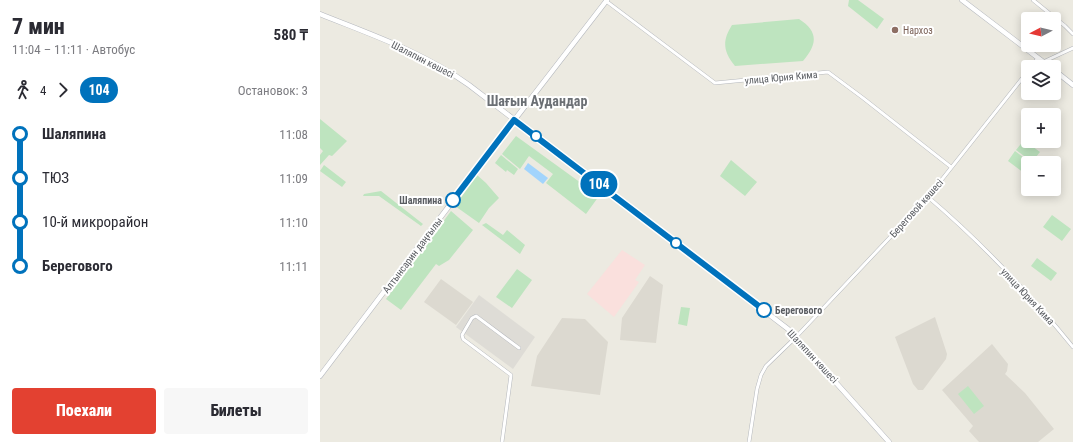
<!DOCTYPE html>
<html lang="ru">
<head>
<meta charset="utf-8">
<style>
  :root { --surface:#fff; --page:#f7f7f7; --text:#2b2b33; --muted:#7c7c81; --accent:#e34131 }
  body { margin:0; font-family:"Roboto Condensed",sans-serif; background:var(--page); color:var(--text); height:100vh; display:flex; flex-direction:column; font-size:15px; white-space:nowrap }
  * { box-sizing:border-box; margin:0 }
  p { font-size:13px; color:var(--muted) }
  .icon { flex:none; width:22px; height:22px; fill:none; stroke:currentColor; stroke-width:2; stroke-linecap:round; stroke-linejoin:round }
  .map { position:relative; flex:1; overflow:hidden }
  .sheet { display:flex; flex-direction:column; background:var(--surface); width:320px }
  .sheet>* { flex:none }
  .badge { padding:0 8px; border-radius:13px; font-size:14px; line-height:26px }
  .needle { width:26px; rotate:263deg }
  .fabs { position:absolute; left:701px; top:12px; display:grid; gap:8px }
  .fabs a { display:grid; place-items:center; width:40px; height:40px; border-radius:4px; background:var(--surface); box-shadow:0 2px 10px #0003; font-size:20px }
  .map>.badge { position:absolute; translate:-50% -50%; box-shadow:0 0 0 2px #fff }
  .legs { display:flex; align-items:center; gap:6px; height:44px; padding:0 12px; font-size:13px }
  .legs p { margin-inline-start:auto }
  .headline { display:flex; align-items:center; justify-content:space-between; height:68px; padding:0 12px }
  h1 { font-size:22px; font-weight:800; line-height:30px }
  .cta { display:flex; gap:8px; margin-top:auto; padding:8px 12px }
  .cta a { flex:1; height:46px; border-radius:4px; background:var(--accent); color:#fff; font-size:16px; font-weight:800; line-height:46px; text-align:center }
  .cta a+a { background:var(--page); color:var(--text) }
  ul { padding:0 12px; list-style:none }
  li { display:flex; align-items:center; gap:14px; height:44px; font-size:15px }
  li i { display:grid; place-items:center; width:6px; height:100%; margin:0 5px; background:currentColor }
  li i::after { content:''; width:10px; height:10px; margin:-5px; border:3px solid; border-radius:50%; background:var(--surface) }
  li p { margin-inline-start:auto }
  li:first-child i { background:linear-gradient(#0000 50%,currentColor 0) }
  li:last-child i { background:linear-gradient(currentColor 50%,#0000 0) }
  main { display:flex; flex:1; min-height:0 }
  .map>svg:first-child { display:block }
</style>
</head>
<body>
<main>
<section class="sheet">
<div class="headline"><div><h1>7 мин</h1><p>11:04 – 11:11 · Автобус</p></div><b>580 ₸</b></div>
<div class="legs"><svg class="icon" aria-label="walk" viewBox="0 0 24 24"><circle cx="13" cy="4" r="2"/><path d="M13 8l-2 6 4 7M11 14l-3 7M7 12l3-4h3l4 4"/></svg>4<svg class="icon" aria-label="forward" viewBox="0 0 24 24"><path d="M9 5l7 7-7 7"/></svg><b class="badge" style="background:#0072bc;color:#fff">104</b><p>Остановок: 3</p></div>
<ul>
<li><i style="color:#0072bc"></i><b>Шаляпина</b><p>11:08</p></li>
<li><i style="color:#0072bc"></i><span>ТЮЗ</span><p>11:09</p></li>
<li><i style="color:#0072bc"></i><span>10-й микрорайон</span><p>11:10</p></li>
<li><i style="color:#0072bc"></i><b>Берегового</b><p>11:11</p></li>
</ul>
<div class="cta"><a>Поехали</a><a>Билеты</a></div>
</section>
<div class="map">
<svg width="753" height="442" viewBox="0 0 753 442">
  <rect width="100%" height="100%" fill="#eceae1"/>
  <path fill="#dedcd6" d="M 159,295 L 215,337 L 193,369 L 136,327 Z"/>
  <path fill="#dcd9d0" d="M 330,276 L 343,285 L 336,343 L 300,340 L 302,318 Z
    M 121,279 L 153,302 L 136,325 L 104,302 Z
    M 615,317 L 627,354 L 626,359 L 603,390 L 598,390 L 593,384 L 575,337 Z
    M 242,318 L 265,319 L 288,342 L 280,395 L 211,386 L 217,356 Z
    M 672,344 L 688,364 L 687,371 L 685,374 L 705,393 L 734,429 L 718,442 L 659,442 L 649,431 L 653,426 L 622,390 Z"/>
  <path fill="#fae0dd" d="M 302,250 L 325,265 L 315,280 L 319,282 L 294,317 L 267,294 Z"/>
  <path fill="#bee4bf" d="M 529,0 L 538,0 L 564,19 L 557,29 L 528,6 Z
    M 479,19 C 498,31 498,44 483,61 L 415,66 C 403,51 402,41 412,25 Z
    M 0,119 L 27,141 L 12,156 L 9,155 L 0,165 L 0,155 L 3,151 L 0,148 Z
    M 196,136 L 279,196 L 266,214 L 226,183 L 233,174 L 209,156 L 200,169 L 182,154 Z
    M 704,140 L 720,152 L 712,162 L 696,150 Z
    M 695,151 L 711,163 L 708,163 L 708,168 L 704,173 L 688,161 Z
    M 181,155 L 198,169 L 194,175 L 187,170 L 186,172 L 175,163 Z
    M 411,160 L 437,182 L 425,196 L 400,176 Z
    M 4,165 L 26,182 L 22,187 L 0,171 Z
    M 157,175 L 166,183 L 179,198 L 169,208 L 159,223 L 135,206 Z
    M 61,191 L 103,224 L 101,226 L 59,196 L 43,196 L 44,194 Z
    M 131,211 L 153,230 L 129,260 L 119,266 L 116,264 L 81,310 L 66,299 Z
    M 732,215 L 751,229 L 742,241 L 723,227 Z
    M 166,223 L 183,235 L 187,230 L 205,245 L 200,254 L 162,225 Z
    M 717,258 L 737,273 L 731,281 L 711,266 Z
    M 197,269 L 212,280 L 192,308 L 176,297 Z
    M 361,307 L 370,308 L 367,326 L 358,324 Z
    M 648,386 L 664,406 L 654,414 L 638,394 Z"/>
  <path fill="#a2d4fc" d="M 208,163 L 228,178 L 223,184 L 204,169 Z"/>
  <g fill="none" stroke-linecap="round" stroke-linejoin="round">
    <defs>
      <path id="street" d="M 713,0 L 745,26 L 753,34
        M 286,1 L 395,83 L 508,72 L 543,98 L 631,167
        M 723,62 L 753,48
        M 711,67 L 718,58
        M 608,197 C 661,242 709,293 753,347
        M 182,442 L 191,375 L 143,339 L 142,335 L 152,318 L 156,316 L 199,348
        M 429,442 L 437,389 L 441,375 L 446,366 L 476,337 L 608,197 L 708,71"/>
      <path id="secondary" d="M 642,0 L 730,67
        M 0,14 C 52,35 103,52 149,85 L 468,329 L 569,442
        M 734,70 L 753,85
        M 0,376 L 189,127 L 287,0"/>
    </defs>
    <use href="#street" stroke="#b4b7bc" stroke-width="4"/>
    <use href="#secondary" stroke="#b5b8be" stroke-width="5.5"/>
    <use href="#street" stroke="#fff" stroke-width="3"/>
    <use href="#secondary" stroke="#fff" stroke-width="4.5"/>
  </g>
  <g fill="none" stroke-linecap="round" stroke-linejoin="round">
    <defs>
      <path id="line-1" d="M 133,200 L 194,120 L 444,310"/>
    </defs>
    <use href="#line-1" stroke="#fff" stroke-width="9"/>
    <use href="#line-1" stroke="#0072bc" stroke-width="6"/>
  </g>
  <circle fill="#8d6e63" stroke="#fff" stroke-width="1.5" cx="575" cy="30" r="4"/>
  <g fill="#fff" stroke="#0072bc" stroke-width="2">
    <circle cx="216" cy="136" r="5"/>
    <circle cx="133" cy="200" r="7"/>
    <circle cx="356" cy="243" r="5"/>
    <circle cx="444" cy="310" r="7"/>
  </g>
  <g text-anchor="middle" stroke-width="4" stroke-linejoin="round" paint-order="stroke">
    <g font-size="10" fill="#785e54" stroke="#fff" text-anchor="start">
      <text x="583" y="34">Нархоз</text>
    </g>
    <g font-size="10" fill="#5a5d62" stroke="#fff">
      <text transform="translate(103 59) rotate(27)" y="4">Шаляпин көшесі</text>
      <text transform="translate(461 77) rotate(-5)" y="4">улица Юрия Кима</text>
      <text transform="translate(596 208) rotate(-48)" y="4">Береговой көшесі</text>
      <text transform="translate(92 255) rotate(-53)" y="4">Алтынсарин даңғылы</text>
      <text transform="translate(708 296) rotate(47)" y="4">улица Юрия Кима</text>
      <text transform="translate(493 356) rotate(47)" y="4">Шаляпин көшесі</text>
    </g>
    <g font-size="10" font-weight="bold" fill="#5a5d62" stroke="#fff" text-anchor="end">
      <text x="122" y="204">Шаляпина</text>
      <text x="455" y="314" text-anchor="start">Берегового</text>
    </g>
    <g font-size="14" font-weight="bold" fill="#6b6f74" stroke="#fff">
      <text x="217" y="106">Шағын Аудандар</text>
    </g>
  </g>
</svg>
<div class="fabs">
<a><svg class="needle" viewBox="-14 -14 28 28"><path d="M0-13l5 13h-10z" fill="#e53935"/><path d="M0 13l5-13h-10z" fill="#7c7c81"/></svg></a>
<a><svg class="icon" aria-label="layers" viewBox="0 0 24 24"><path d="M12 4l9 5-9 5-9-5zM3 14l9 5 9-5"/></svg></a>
<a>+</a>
<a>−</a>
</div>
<b class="badge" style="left:279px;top:184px;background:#0072bc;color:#fff">104</b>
</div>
</main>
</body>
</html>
